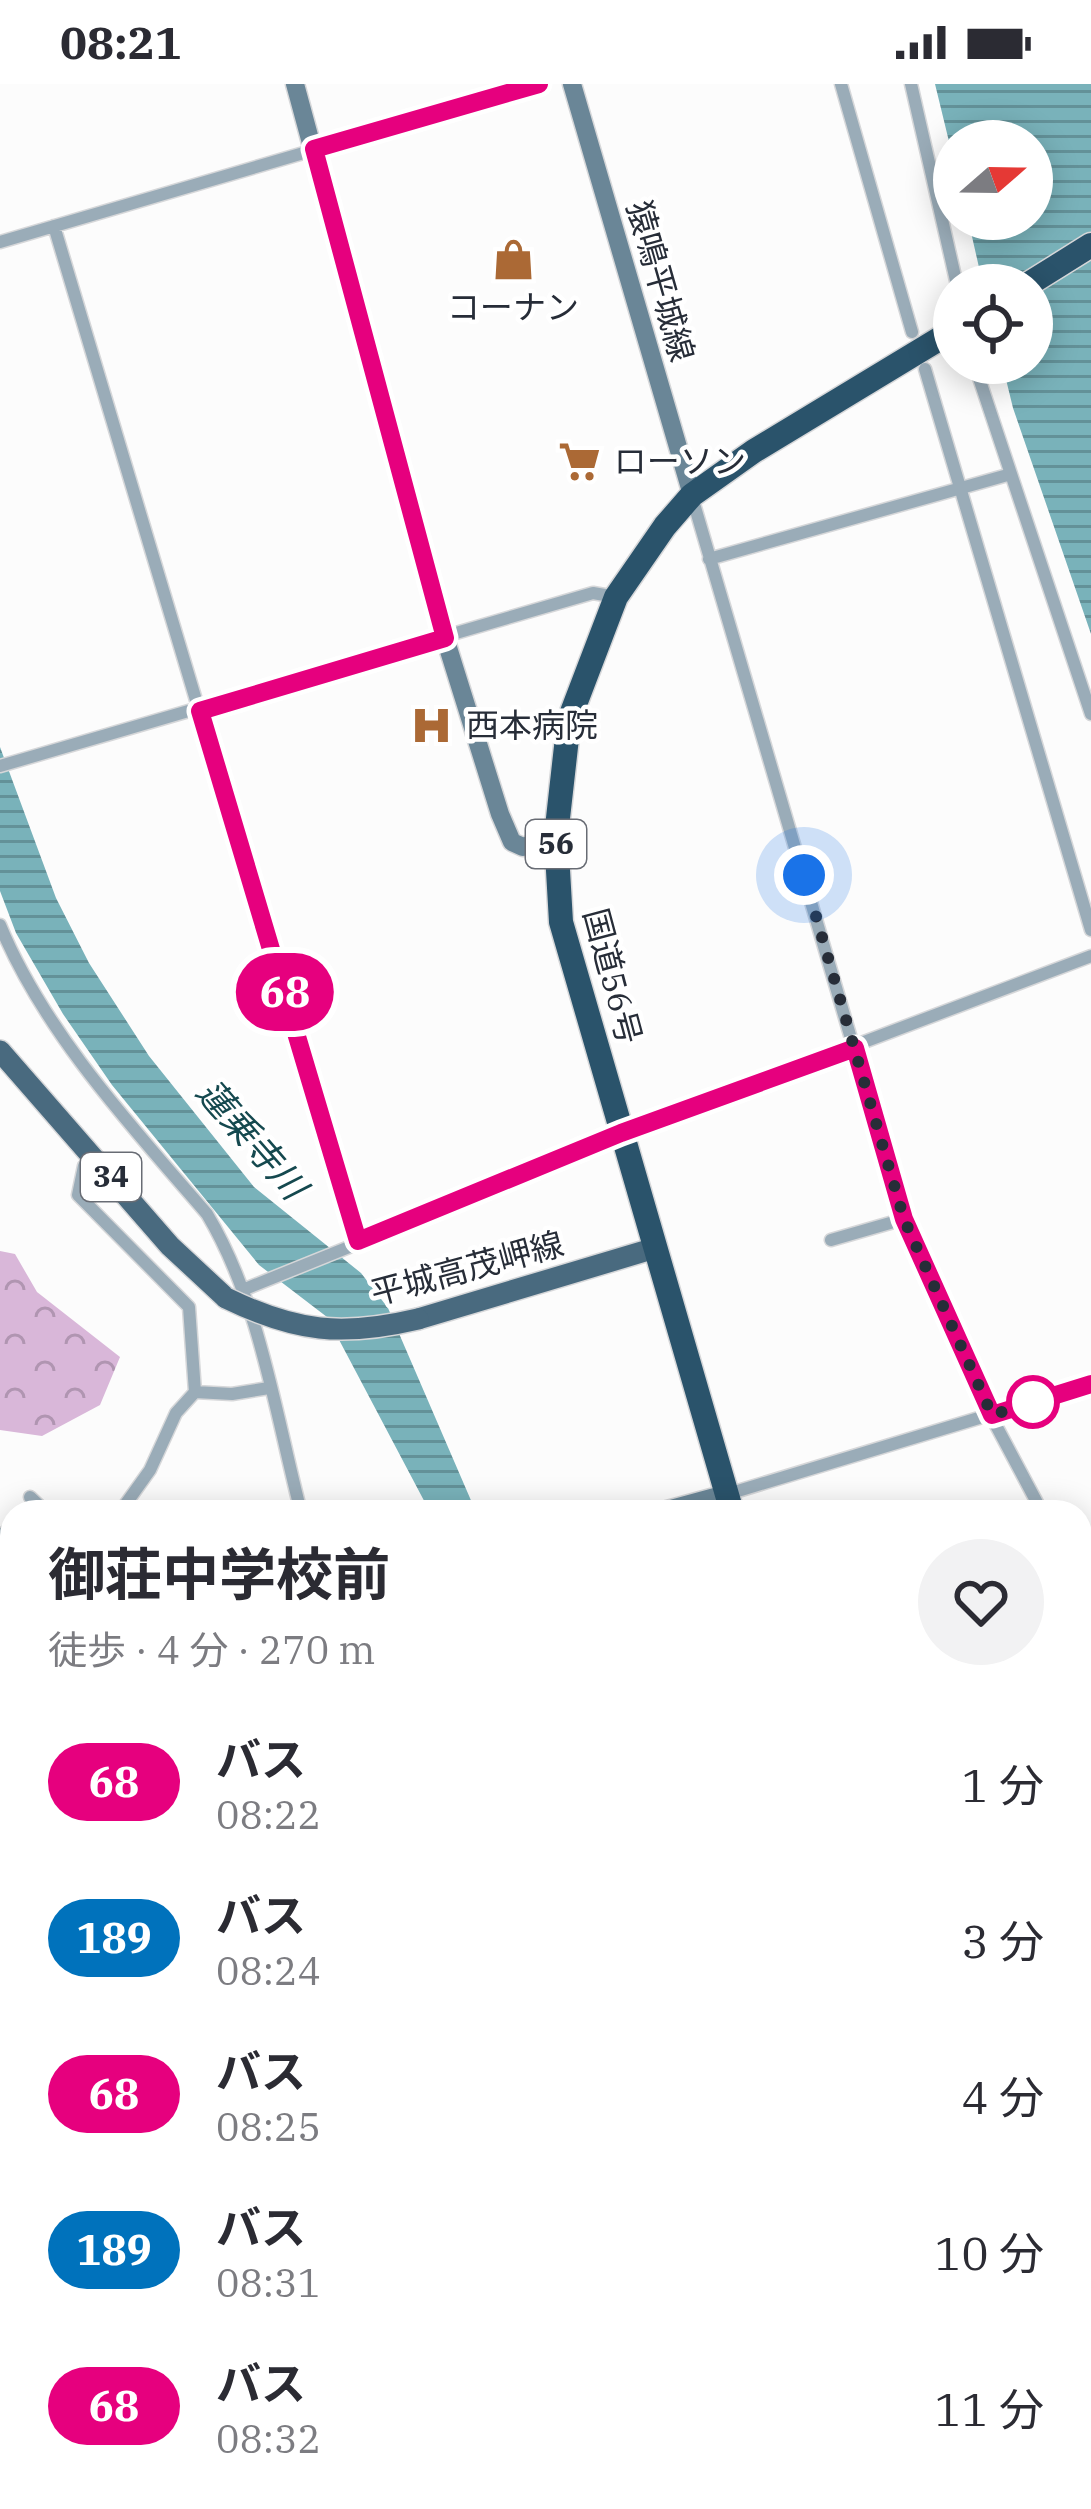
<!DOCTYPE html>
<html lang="ja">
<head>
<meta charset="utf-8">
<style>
  :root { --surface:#fff; --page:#f2f2f3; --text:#2b2b33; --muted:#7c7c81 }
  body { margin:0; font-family:"IBM Plex Serif","Noto Sans JP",serif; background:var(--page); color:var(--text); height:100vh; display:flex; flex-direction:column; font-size:45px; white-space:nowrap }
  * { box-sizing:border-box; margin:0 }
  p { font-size:39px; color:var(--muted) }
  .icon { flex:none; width:66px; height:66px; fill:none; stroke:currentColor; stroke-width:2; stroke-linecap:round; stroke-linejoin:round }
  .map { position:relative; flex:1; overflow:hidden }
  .details { position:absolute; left:0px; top:1416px; width:1092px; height:1011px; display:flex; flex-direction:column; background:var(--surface); border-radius:36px 36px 0 0; box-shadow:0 6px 30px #0003 }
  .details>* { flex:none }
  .badge { padding:0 24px; border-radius:39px; font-size:42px; line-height:78px }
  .needle { width:78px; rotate:70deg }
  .tools { position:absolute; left:933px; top:36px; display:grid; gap:24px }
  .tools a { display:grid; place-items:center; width:120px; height:120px; border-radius:50%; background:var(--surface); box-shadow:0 6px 30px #0003; font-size:60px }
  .you { position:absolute; width:60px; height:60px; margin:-30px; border:9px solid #fff; border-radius:50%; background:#1a73e8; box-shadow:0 0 0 18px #1a73e833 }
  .map>.badge { position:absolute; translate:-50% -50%; box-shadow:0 0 0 6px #fff }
  .round { display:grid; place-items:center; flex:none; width:126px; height:126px; border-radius:63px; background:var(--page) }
  .headline { display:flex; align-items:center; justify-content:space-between; height:204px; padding:0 48px }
  h1 { font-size:57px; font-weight:700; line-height:90px }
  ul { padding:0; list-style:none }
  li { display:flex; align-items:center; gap:36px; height:156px; padding:0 48px }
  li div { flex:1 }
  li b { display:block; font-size:45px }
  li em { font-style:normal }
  li .badge { min-width:132px; font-weight:700; text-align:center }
  .status { display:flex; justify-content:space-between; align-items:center; height:84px; padding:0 60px; background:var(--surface); direction:ltr }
  .status svg { height:33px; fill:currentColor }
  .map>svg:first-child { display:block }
</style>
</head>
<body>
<div class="status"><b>08:21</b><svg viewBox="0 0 49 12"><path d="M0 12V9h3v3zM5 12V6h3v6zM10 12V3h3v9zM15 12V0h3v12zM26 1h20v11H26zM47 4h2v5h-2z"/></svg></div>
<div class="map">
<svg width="1091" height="2425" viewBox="0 0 1091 2425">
  <defs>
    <pattern id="forest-crowns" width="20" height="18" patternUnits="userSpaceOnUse" patternTransform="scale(3)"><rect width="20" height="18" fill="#d9b7d9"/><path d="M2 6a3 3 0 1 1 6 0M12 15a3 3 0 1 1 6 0" fill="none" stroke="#b095b1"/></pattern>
    <pattern id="water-rules" width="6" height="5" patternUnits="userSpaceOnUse" patternTransform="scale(3)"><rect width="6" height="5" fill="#79b2ba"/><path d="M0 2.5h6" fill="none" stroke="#639198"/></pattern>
  </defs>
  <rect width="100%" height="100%" fill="#fcfcfc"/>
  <path fill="url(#forest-crowns)" d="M 0,1167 L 15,1170 L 37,1208 L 120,1273 L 100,1321 L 42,1352 L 0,1346 Z
    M 0,2069 L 6,2072 L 5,2164 L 12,2171 L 12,2415 L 463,2417 L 414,2425 L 0,2425 Z
    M 533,2415 L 611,2415 L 609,2425 L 529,2425 Z"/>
  <path fill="url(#water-rules)" d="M 935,0 L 1091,0 L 1091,550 L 1013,324 L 1002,279 L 1032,279 L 1032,201 L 983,201 L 968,135 L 1032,135 L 1032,57 L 954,57 L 954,78 Z
    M 0,663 L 56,814 L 89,879 L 149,972 L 254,1103 L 361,1189 L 388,1224 L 476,1428 L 430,1428 L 327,1233 L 259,1181 L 112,1001 L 63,930 L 16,849 L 0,807 Z"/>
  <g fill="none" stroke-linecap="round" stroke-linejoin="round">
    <defs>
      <path id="street" d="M 841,0 L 912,248
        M 911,0 L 957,201
        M 54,142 L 358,1157
        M 0,158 L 539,0
        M 974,279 L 1011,390
        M 925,285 L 1091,846
        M 692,413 L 904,1135 L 991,1332 L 1042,1428
        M 709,475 L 1011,390 L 1091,630
        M 0,682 L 593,509 L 616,513
        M 0,841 C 44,948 132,1043 207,1130 C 260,1219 275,1328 301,1428
        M 84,1082 L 78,1111 L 189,1223 L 195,1308
        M 831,1156 L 904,1135
        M 245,1205 L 483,1109 L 534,1083 L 1091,872
        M 728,1410 L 1091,1300
        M 30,1413 L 46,1428
        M 120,1428 L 150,1386 L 176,1329 L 195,1308 L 232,1310 L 269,1304
        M 0,1452 L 12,1443
        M 1080,1493 L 1091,1510
        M 0,1664 L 12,1662
        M 1080,1872 L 1091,1910
        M 0,1986 L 12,1985
        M 1080,2220 L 1091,2257
        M 944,2415 L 947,2425"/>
      <path id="secondary" d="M 295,0 L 445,554 L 500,730 L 512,758 L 523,763 L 556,752
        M 572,0 L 692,411
        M 660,1428 L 726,1410
        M 1080,2177 L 1091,2174
        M 0,2337 L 12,2332"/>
      <path id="primary" d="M 0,967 L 170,1162 L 226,1214
        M 418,1235 L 655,1164"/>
      <path id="highway" d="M 1027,201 L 1091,161
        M 732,1428 L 561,838 L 556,752 L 569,636 L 616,513 L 665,442 L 692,411 L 754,367 L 954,246
        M 1055,2415 L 1060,2425"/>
    </defs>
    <use href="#street" stroke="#d6d7d9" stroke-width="15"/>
    <use href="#secondary" stroke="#d6d7d9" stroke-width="21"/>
    <use href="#primary" stroke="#d6d7d9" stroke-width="24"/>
    <use href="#highway" stroke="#d6d7d9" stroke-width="27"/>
    <use href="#street" stroke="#9aacb8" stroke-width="12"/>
    <use href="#secondary" stroke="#6a8697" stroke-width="18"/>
    <use href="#primary" stroke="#496a7f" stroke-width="21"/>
    <use href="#highway" stroke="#2a536b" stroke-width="24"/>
    <defs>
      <path id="primary-bridge" d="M 226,1214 C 296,1248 342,1253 418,1235"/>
    </defs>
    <use href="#primary-bridge" stroke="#d6d7d9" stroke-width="24" stroke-linecap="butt"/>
    <use href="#primary-bridge" stroke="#496a7f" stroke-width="21"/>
  </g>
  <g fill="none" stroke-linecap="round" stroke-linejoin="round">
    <defs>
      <path id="line" d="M 539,0 L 314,65 L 445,554 L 200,627 L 358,1157 L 621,1049 L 855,964 L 904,1135 L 992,1331 L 1091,1300"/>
    </defs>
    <use href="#line" stroke="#fff" stroke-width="27"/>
    <use href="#line" stroke="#e6007e" stroke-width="18"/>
    <path stroke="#272d38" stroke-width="12" stroke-dasharray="0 21.6" d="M 804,791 L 904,1135 L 992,1331 L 1033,1318"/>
  </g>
  <defs>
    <symbol id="shop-bare" viewBox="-9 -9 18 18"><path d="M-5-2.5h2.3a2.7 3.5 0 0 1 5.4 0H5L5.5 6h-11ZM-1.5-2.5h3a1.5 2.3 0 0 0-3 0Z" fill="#ab6935" stroke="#fff" stroke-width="2.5" paint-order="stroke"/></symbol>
    <symbol id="supermarket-bare" viewBox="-9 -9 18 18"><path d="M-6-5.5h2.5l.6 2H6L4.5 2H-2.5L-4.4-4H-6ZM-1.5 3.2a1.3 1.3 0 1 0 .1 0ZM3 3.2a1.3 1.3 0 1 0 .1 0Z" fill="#ab6935" stroke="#fff" stroke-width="2.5" paint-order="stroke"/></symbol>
    <symbol id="hospital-bare" viewBox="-9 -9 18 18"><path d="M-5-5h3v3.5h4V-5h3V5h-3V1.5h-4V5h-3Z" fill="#ab6935" stroke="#fff" stroke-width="2.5" paint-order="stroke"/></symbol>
  </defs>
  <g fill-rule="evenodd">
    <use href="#shop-bare" x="484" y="146" width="59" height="59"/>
    <use href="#supermarket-bare" x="550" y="348" width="59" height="59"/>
    <use href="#hospital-bare" x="402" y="612" width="59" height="59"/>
  </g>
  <circle fill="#fff" stroke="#e6007e" stroke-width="6" cx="1033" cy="1318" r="24"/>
  <g text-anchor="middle" stroke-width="9" stroke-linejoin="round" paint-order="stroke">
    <g fill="#fff" stroke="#686c74" stroke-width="3">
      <rect x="526" y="736" width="60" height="48" rx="9"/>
      <rect x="81" y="1069" width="60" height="48" rx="9"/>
    </g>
    <g font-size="30" font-weight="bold" fill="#272d38">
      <text x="556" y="770">56</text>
      <text x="111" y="1103">34</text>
    </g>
    <g font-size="33" fill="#272d38" stroke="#fff">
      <text transform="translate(661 197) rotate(74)" y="12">猿鳴平城線</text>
      <text transform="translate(613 892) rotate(75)" y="12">国道56号</text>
      <text transform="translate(467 1184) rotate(-15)" y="12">平城高茂岬線</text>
    </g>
    <g font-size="33" fill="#272d38" stroke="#fff" text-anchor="start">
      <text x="513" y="235" text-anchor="middle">コーナン</text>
      <text x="614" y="389">ローソン</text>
      <text x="466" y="653">西本病院</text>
    </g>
    <g font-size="36" font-style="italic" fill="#15494f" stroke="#fff">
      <text transform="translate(252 1055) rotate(49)" y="13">蓮乗寺川</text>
    </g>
  </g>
</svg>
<div class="tools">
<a><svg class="needle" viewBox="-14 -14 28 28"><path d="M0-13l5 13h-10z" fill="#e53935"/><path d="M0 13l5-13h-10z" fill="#7c7c81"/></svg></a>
<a><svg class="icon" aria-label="locate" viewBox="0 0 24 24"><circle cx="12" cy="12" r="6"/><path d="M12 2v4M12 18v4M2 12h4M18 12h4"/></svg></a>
</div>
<div class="you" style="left:804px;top:791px"></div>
<b class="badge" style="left:285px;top:908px;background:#e6007e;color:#fff">68</b>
<section class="details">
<div class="headline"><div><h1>御荘中学校前</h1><p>徒歩 · 4 分 · 270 m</p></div><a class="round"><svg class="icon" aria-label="heart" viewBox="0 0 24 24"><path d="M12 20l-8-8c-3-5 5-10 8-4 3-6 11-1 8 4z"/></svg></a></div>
<ul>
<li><span class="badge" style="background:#e6007e;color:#fff">68</span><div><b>バス</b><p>08:22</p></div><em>1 分</em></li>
<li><span class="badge" style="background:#0072bc;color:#fff">189</span><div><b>バス</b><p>08:24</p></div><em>3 分</em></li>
<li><span class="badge" style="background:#e6007e;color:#fff">68</span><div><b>バス</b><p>08:25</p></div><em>4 分</em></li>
<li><span class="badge" style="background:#0072bc;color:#fff">189</span><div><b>バス</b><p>08:31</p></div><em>10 分</em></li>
<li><span class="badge" style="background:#e6007e;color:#fff">68</span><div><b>バス</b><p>08:32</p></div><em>11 分</em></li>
</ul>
</section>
</div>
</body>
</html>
